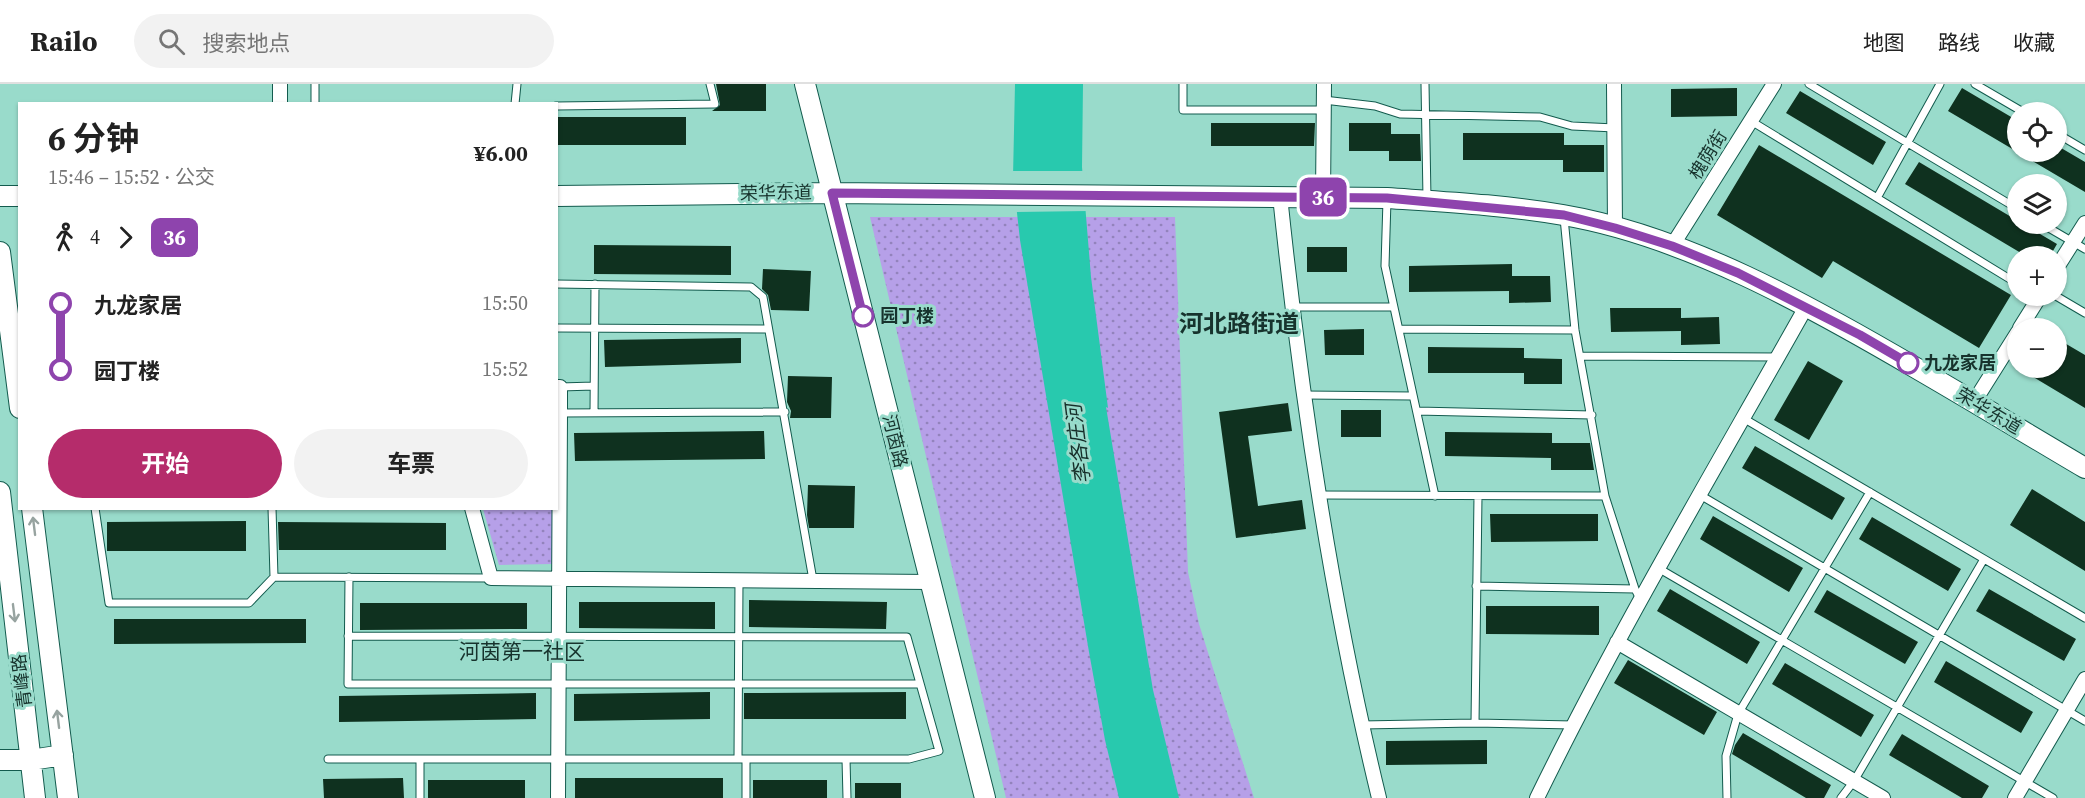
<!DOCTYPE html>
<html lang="zh">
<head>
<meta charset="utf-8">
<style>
  :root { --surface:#fff; --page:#f2f2f2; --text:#222; --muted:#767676; --line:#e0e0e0; --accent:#b52c6b }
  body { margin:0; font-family:"Source Serif 4","Noto Sans SC",serif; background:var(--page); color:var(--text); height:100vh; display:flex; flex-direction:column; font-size:22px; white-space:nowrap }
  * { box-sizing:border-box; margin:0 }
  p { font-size:20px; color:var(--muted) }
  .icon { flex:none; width:33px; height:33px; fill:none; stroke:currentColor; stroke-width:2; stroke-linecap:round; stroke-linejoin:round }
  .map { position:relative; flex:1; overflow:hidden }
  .details { position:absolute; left:18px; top:18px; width:540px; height:408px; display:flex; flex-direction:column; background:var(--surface); border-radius:0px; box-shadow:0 2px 4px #0004 }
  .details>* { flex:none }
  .badge { padding:0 12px; border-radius:9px; font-size:21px; line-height:39px }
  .controls { position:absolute; left:2007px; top:18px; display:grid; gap:12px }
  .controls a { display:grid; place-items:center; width:60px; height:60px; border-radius:50%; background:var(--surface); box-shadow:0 2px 4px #0004; font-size:30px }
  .map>.badge { position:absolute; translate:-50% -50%; box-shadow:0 0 0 3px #fff }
  .legs { display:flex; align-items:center; gap:9px; height:66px; padding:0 30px; font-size:20px }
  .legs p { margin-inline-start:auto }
  .headline { display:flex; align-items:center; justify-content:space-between; height:102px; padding:0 30px }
  h1 { font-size:33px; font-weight:700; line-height:45px }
  .action { display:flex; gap:12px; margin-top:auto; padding:12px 30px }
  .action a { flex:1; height:69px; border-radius:36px; background:var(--accent); color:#fff; font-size:24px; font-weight:700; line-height:69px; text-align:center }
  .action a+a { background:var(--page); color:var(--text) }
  ul { padding:0 30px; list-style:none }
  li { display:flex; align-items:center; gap:21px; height:66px; font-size:22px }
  li i { display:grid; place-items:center; width:9px; height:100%; margin:0 8px; background:currentColor }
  li i::after { content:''; width:15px; height:15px; margin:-8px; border:4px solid; border-radius:50%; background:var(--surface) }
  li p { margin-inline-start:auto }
  li:first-child i { background:linear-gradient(#0000 50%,currentColor 0) }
  li:last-child i { background:linear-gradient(currentColor 50%,#0000 0) }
  header { display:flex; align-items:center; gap:36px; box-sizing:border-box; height:84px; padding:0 30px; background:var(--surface); border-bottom:2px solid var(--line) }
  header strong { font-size:28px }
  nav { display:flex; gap:33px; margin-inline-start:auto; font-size:21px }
  .search { width:420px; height:54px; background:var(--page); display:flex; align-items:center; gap:15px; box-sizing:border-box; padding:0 21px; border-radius:33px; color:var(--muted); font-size:22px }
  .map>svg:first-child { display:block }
</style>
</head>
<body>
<header>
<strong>Railo</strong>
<div class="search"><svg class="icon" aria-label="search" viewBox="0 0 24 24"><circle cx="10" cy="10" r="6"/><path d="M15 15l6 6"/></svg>搜索地点</div>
<nav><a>地图</a><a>路线</a><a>收藏</a></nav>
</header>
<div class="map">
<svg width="2085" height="714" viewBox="0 0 2085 714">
  <defs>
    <pattern id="green-dots" width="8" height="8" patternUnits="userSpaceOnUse" patternTransform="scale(1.5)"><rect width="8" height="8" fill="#b6a0e8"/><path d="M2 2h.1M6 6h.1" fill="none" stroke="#9383bc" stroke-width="1.8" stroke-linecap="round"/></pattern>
  </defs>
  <rect width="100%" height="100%" fill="#99dbcb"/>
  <path fill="url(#green-dots)" d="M 870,133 L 1175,133 L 1188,488 L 1199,540 L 1254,714 L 1006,714 Z
    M 483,425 L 552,425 L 552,480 L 499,481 Z"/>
  <path fill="#28c9ae" d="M 1015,0 L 1083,0 L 1082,83 L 1091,193 L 1108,324 L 1106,323 L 1153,606 L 1179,714 L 1119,714 L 1105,656 L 1089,568 L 1020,156 L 1013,93 Z"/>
  <path fill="#99dbcb" d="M 1012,87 L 1086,87 L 1089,127 L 1014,128 Z"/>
  <path fill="#0f311f" d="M 716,0 L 766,0 L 766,27 L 712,27 L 720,21 Z
    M 1737,4 L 1737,32 L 1671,33 L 1671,5 Z
    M 1962,4 L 2018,37 L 2018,68 L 2056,68 L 2056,61 L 2085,78 L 2085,108 L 1948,27 Z
    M 1800,7 L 1886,58 L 1873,81 L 1786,29 Z
    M 556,33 L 686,33 L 686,61 L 556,61 Z
    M 1211,39 L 1315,39 L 1314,62 L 1211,62 Z
    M 1349,39 L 1391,39 L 1391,50 L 1420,50 L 1421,77 L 1389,77 L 1389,67 L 1349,67 Z
    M 1463,49 L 1564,49 L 1564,61 L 1604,61 L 1604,88 L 1563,88 L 1563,76 L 1463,76 Z
    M 1759,61 L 2011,211 L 1979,264 L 1833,177 L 1822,194 L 1717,131 Z
    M 1919,78 L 2018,137 L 2018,140 L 2023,140 L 2057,160 L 2050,172 L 2026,172 L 1905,100 Z
    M 594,161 L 731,162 L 731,191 L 594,190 Z
    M 1307,163 L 1347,163 L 1347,188 L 1307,188 Z
    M 1512,180 L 1512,192 L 1550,192 L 1551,218 L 1509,219 L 1509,207 L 1409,208 L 1409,182 Z
    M 763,185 L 811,187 L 809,227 L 771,226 L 768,211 L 762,205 Z
    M 1610,224 L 1681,224 L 1681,234 L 1719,233 L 1720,260 L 1681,261 L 1681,247 L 1611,248 Z
    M 1364,245 L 1364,271 L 1325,271 L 1324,246 Z
    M 741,254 L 741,279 L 605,283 L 604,256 Z
    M 2056,254 L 2085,271 L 2085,324 L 2018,284 L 2056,284 Z
    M 1428,263 L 1524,264 L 1524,274 L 1562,275 L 1562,300 L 1524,300 L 1524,289 L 1428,289 Z
    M 1808,277 L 1843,297 L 1809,356 L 1774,336 Z
    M 788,292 L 832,293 L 831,334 L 790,334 L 791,327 L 787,318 Z
    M 1288,319 L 1292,347 L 1248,352 L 1258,422 L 1302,416 L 1306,445 L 1236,454 L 1219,328 Z
    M 1341,326 L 1381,326 L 1381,353 L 1341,353 Z
    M 764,347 L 765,375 L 575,377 L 574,349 Z
    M 1445,348 L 1552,349 L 1552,359 L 1590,359 L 1594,386 L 1551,386 L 1551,374 L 1445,372 Z
    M 1755,362 L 1845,414 L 1832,436 L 1742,384 Z
    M 808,401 L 855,402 L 854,444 L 809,444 L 807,431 Z
    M 2032,405 L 2085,438 L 2085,487 L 2010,441 Z
    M 1490,430 L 1598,430 L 1598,457 L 1491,458 Z
    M 1713,432 L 1803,484 L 1789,508 L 1700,455 Z
    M 1872,433 L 1961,485 L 1948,507 L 1859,455 Z
    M 246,437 L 246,467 L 107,467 L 107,438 Z
    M 278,438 L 446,439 L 446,466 L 279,466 Z
    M 1670,505 L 1760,558 L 1747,580 L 1657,527 Z
    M 1989,505 L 2076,555 L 2064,577 L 1976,527 Z
    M 1827,506 L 1918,558 L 1905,580 L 1814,528 Z
    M 749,516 L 887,518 L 886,545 L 749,543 Z
    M 579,518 L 715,518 L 715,545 L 579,544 Z
    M 360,519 L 527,519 L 527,545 L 360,546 Z
    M 1486,522 L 1599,522 L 1599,551 L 1486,550 Z
    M 114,535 L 306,535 L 306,559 L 114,560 Z
    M 1628,576 L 1717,628 L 1704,651 L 1614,599 Z
    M 1946,577 L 2033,628 L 2021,649 L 1934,598 Z
    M 1785,579 L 1874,631 L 1861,653 L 1772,600 Z
    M 710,608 L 710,635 L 574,637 L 574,610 Z
    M 906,608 L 906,635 L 744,635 L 744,609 Z
    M 536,609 L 536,635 L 339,638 L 339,612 Z
    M 1743,649 L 1831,701 L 1824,714 L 1806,714 L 1732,670 L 1735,661 Z
    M 1902,650 L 1989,702 L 1982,714 L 1962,714 L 1889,671 Z
    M 1487,656 L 1487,680 L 1386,681 L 1386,657 Z
    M 403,694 L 404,714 L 324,714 L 323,695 Z
    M 575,694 L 723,694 L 723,714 L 575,714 Z
    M 428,696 L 525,696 L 525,714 L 428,714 Z
    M 753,696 L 827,696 L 827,714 L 753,714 Z
    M 855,699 L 901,699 L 901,714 L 855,714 Z"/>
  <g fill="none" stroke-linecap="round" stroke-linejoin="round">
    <defs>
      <path id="lane" d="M 315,0 L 315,20
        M 1183,0 L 1183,26 L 1324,26
        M 1425,0 L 1427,114
        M 1809,0 L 2018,125
        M 1975,0 L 2023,28
        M 1324,16 L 1375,22 L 1400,30 L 1540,33 L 1572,42 L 1615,44
        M 515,20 L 517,0
        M 556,22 L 715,20 L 710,0
        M 1751,37 L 2018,200
        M 2056,49 L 2085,66
        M 1877,114 L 1940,0
        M 1387,116 L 1385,182 L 1435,412
        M 1564,134 L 1575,246 L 1605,412 L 1635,505 L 1640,515
        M 2042,140 L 2085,165
        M 556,200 L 751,203 L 763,213 L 813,496
        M 2056,212 L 2085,229
        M 1292,223 L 1393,223
        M 556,244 L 768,245
        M 1399,245 L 1575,246
        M 1580,272 L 1778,273
        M 560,303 L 594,302
        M 1304,311 L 1412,312
        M 1417,327 L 1592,331
        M 560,329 L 785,328
        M 594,329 L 595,200
        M 1743,334 L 2085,534
        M 1319,411 L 1605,412
        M 1700,411 L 2085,637
        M 95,424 L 109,519 L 249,519 L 274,493 L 272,424
        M 1658,484 L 2053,714
        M 274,493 L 491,494
        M 349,493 L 348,600 L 920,600
        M 1476,502 L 1635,505
        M 1475,639 L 1478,412
        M 1361,641 L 1475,639 L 1573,641
        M 328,675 L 909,675 L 939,667 L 907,553 L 348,552
        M 738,675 L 739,496
        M 746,675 L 746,714
        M 846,675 L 847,714
        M 420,714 L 420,675
        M 1727,714 L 1726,672 L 1738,630 L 1870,408
        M 1841,714 L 1854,697 L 1984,475"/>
      <path id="street" d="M 280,0 L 280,20
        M 1614,0 L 1615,144
        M 1280,112 C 1301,314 1331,517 1379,714
        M 1323,113 L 1324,0
        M 1672,162 L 1774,0
        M 2056,185 L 2085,139
        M 2020,244 L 2040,212
        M 556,303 L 560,303 L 560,329 L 558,714
        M 1974,318 L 2018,248
        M 472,424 L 491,494 L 930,498
        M 1617,558 L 1883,714
        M 1537,714 C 1619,546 1715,385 1806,223
        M 2015,714 L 2085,595"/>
      <path id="secondary" d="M 805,0 L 985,714
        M 0,112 L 20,112
        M 556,112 L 832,109 L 1387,114 C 1445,118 1505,121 1563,131 C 1686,152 1810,222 1916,284 C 1973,317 2029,351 2085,384
        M 0,168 L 20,324
        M 0,408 L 35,714
        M 32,424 L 68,714
        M 0,676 L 31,676 L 63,671"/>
    </defs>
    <use href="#lane" stroke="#135b4e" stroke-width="9"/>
    <use href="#street" stroke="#135b4e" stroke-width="16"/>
    <use href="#secondary" stroke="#135b4e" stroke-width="22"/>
    <use href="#lane" stroke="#fff" stroke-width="7"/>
    <use href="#street" stroke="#fff" stroke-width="14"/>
    <use href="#secondary" stroke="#fff" stroke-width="20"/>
  </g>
  <defs><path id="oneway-shaft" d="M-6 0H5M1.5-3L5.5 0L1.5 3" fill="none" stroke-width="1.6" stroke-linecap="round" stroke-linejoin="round" transform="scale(1.5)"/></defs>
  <g stroke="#97a3a0">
    <use href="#oneway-shaft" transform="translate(34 442) rotate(-97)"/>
    <use href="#oneway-shaft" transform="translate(14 529) rotate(83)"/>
    <use href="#oneway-shaft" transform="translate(58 635) rotate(-97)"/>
  </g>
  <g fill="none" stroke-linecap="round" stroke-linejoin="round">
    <defs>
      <path id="line-1" d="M 863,232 L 832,109 L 1387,114 L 1564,131 L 1615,144 L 1672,162 L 1738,189 L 1860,251 L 1908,279"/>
    </defs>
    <use href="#line-1" stroke="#fff" stroke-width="14"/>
    <use href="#line-1" stroke="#8e44ad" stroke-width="9"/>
  </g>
  <g fill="#fff" stroke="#8e44ad" stroke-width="3">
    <circle cx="863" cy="232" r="10"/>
    <circle cx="1908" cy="279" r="10"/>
  </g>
  <g text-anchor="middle" stroke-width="6" stroke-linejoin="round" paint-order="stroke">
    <g font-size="18" fill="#17332d" stroke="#99dbcb">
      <text transform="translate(1708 71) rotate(-58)" y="6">槐荫街</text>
      <text transform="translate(776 109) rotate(-1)" y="6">荣华东道</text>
      <text transform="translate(1989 327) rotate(31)" y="6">荣华东道</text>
      <text transform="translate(895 357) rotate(76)" y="6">河茵路</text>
      <text transform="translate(22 597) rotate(-97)" y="6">青峰路</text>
    </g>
    <g font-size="18" font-weight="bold" fill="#17332d" stroke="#99dbcb" text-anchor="start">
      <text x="880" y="238">园丁楼</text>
      <text x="1924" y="285">九龙家居</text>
    </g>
    <g font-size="20" font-style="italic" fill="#162e29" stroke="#99dbcb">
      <text transform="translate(1078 360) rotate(-97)" y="7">李各庄河</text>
    </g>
    <g font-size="21" fill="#17332d" stroke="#99dbcb">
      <text x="522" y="575">河茵第一社区</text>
    </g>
    <g font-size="24" font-weight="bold" fill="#17332d" stroke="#99dbcb">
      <text x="1239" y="248">河北路街道</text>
    </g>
  </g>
</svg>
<div class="controls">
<a><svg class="icon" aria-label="locate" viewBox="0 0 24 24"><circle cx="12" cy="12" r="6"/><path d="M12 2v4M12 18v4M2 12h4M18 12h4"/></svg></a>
<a><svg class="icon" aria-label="layers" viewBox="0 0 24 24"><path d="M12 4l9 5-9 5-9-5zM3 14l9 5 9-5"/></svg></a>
<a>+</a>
<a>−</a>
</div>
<b class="badge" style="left:1323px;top:113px;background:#8e44ad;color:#fff">36</b>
<section class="details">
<div class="headline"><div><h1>6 分钟</h1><p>15:46 – 15:52 · 公交</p></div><b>¥6.00</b></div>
<div class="legs"><svg class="icon" aria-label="walk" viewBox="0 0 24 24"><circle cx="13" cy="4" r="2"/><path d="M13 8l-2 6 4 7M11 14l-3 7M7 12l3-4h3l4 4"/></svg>4<svg class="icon" aria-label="forward" viewBox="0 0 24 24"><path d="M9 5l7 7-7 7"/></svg><b class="badge" style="background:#8e44ad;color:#fff">36</b></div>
<ul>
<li><i style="color:#8e44ad"></i><b>九龙家居</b><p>15:50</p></li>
<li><i style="color:#8e44ad"></i><b>园丁楼</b><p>15:52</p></li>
</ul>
<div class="action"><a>开始</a><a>车票</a></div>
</section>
</div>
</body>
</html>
